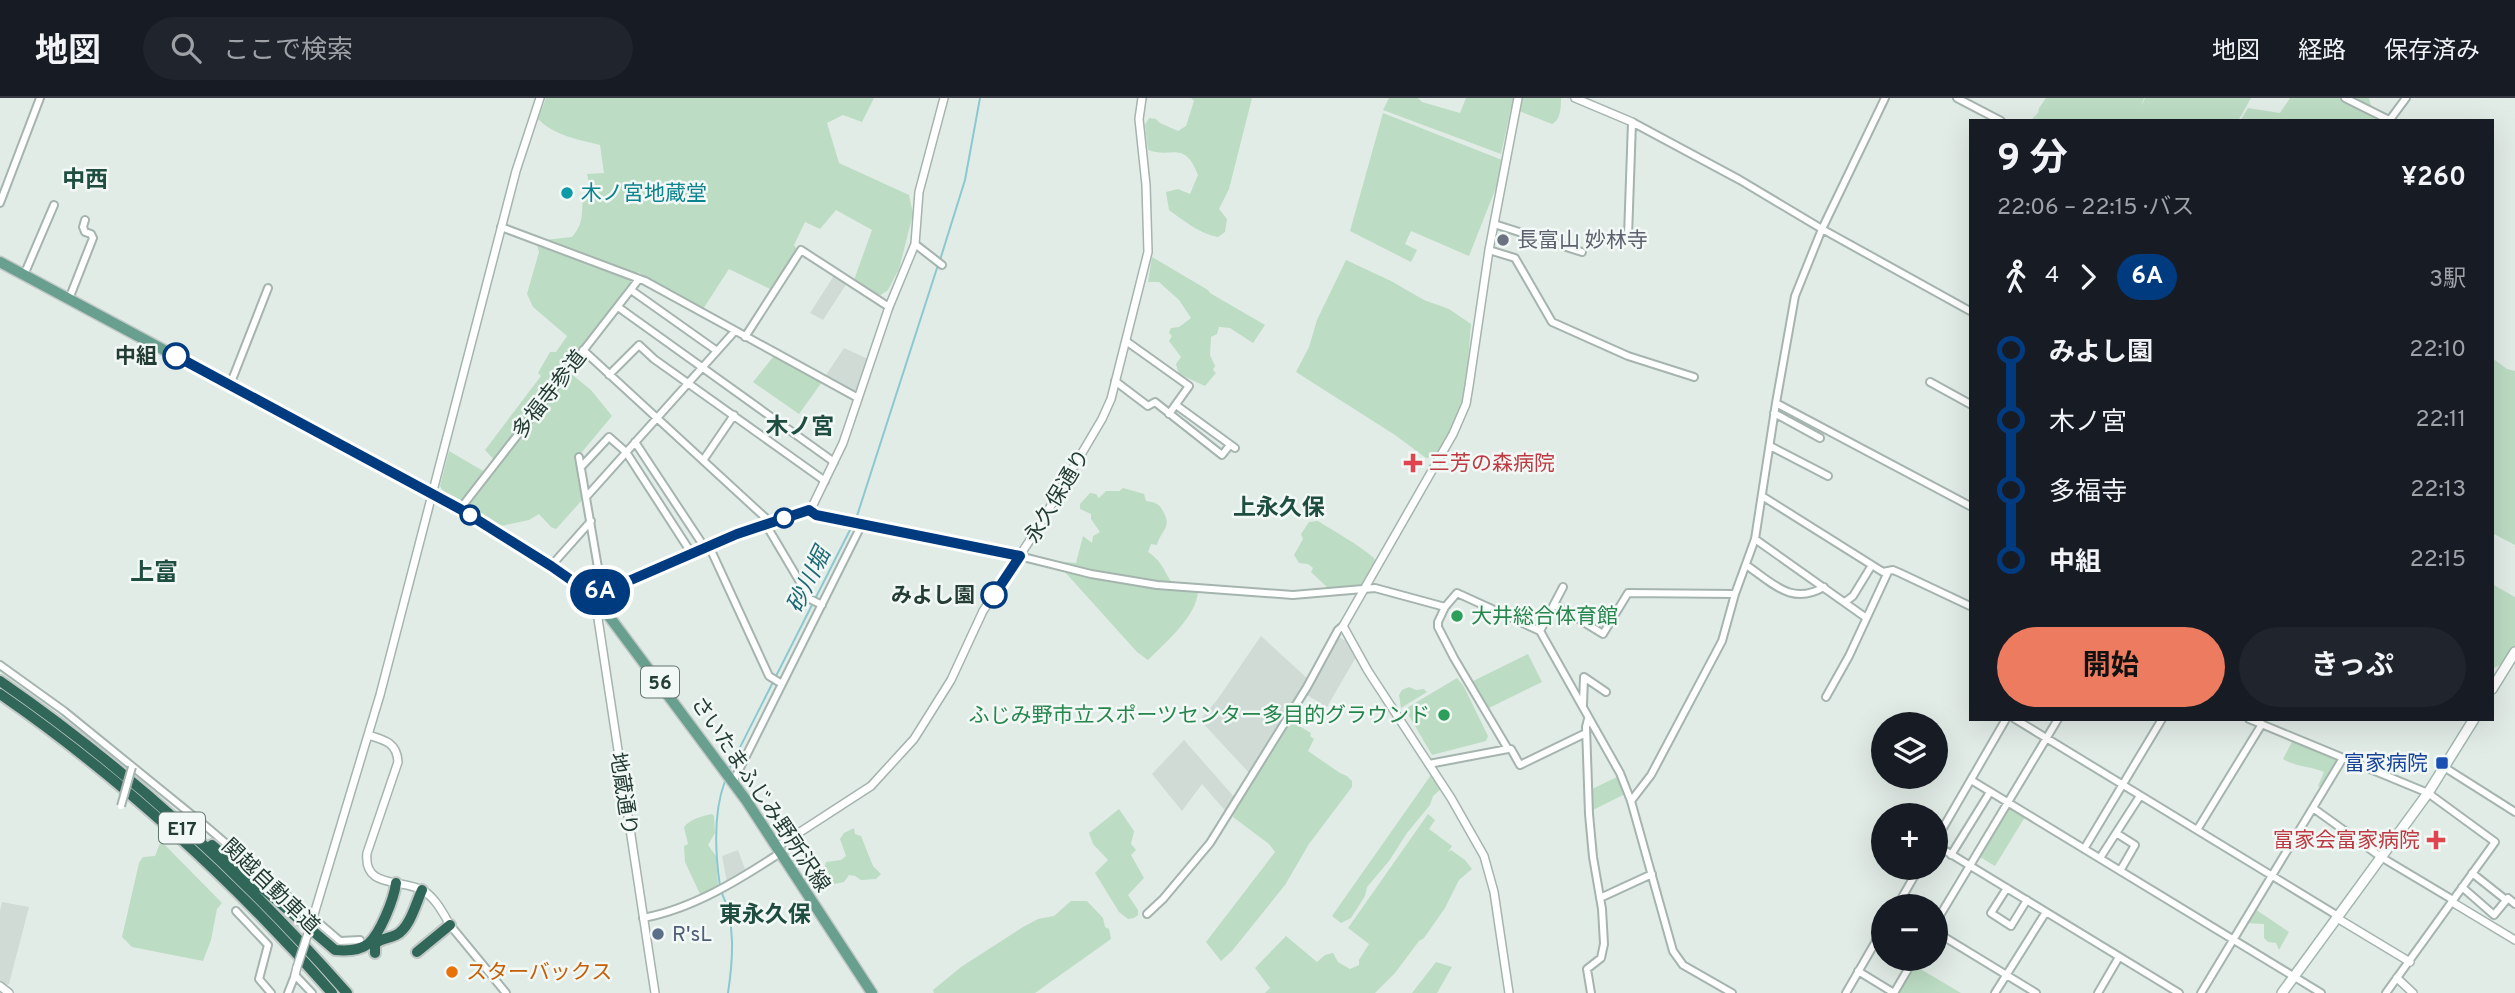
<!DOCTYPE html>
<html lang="ja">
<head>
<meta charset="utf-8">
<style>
  :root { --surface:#171b24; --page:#20242c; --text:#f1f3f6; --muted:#9ea1a6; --line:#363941; --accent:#ec7b5f }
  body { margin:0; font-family:Overpass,"Noto Sans JP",sans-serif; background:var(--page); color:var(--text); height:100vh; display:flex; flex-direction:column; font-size:26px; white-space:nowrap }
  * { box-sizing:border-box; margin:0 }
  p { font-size:23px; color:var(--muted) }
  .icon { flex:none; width:38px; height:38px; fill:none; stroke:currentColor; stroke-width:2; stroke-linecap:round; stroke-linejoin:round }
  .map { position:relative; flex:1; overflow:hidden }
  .side { position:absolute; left:1969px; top:21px; width:525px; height:602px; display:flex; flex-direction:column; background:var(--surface); border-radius:0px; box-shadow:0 7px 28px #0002 }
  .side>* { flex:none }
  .badge { padding:0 14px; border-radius:23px; font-size:24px; line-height:46px }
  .tools { position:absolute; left:1871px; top:614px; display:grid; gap:14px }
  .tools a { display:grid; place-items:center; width:77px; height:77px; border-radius:50%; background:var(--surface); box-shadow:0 7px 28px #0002; font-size:35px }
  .map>.badge { position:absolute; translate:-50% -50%; box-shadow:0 0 0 4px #fff }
  .legs { display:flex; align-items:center; gap:10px; height:77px; padding:0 28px; font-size:23px }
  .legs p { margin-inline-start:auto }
  .head { display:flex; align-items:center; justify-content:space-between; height:119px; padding:0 28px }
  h1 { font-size:38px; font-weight:700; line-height:52px }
  .primary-button { display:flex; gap:14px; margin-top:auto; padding:14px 28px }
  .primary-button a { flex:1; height:80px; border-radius:42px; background:var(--accent); color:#111; font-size:28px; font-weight:700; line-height:80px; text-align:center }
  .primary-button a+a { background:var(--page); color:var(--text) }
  ul { padding:0 28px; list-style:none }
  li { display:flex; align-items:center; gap:24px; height:70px; font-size:26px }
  li i { display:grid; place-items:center; width:10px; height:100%; margin:0 9px; background:currentColor }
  li i::after { content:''; width:18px; height:18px; margin:-9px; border:5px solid; border-radius:50%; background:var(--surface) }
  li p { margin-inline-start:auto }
  li:first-child i { background:linear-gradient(#0000 50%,currentColor 0) }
  li:last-child i { background:linear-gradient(currentColor 50%,#0000 0) }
  header { display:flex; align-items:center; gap:42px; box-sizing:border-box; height:98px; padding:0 35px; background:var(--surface); border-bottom:2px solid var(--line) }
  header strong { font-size:33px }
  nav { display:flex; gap:38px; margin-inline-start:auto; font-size:24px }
  .search { width:490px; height:63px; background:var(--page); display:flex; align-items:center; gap:18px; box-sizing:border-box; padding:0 24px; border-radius:38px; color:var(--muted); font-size:26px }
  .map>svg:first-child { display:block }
</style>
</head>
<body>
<header>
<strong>地図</strong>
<div class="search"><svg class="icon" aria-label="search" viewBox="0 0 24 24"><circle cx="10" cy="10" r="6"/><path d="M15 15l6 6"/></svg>ここで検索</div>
<nav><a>地図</a><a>経路</a><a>保存済み</a></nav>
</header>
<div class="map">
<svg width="2515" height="895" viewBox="0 0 2515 895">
  <rect width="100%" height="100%" fill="#e2ece7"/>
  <path fill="#d0dbd6" d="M 835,176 L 847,185 L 823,222 L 810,215 Z
    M 844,250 L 868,261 L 856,294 L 853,296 L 824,280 Z
    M 1261,538 L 1308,581 L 1251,677 L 1200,622 L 1217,602 Z
    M 1337,538 L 1344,542 L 1345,540 L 1356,559 L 1327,609 L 1307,597 L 1311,591 L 1310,588 Z
    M 1184,642 L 1236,701 L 1228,716 L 1202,686 L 1182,713 L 1152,676 Z
    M 738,752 L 746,774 L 727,784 L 722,758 Z
    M 2,804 L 29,809 L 9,886 L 5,887 L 0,883 L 0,813 Z"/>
  <path fill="#bcdcc3" d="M 546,0 L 874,0 L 862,24 L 843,17 L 827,25 L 839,65 L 909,97 L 913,116 L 899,171 L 888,192 L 879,198 L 854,182 L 872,132 L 836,112 L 820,131 L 805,124 L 794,147 L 797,152 L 772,192 L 729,171 L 703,211 L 638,174 L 602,224 L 564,270 L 591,292 L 612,318 L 577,360 L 583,401 L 556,431 L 551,429 L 539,416 L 529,422 L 501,428 L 468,408 L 499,367 L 485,352 L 541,278 L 538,275 L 550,254 L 556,254 L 567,238 L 533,209 L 527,196 L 539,154 L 536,143 L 572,139 C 586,123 580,113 584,94 L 590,91 L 587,76 L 604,75 L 600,47 C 579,42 553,37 538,21 Z
    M 1191,0 L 1252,0 L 1229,91 L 1219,111 L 1227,121 L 1225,134 L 1218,139 C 1200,136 1184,123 1169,112 L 1166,94 L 1178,91 L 1190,96 L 1198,77 C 1184,41 1172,61 1148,52 L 1145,27 L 1149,20 L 1156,21 L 1160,25 L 1178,33 L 1186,28 L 1194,3 Z
    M 1389,0 L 1418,0 L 1422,4 L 1460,15 L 1466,0 L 1561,0 C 1561,8 1561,22 1552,26 L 1511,10 L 1501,56 L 1383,12 Z
    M 2046,0 L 2144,0 L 2141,9 L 2145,0 L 2251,0 L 2238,23 L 2030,23 L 2038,15 L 2039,10 Z
    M 2290,0 L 2369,0 L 2375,23 L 2240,23 L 2248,10 L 2280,15 Z
    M 1383,15 L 1502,62 L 1497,87 L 1469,158 L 1411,133 L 1405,146 L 1417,152 L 1411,164 L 1350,133 Z
    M 1152,159 L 1208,192 L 1210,195 L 1265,227 L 1253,245 L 1230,230 L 1219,229 L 1217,236 L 1211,239 L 1210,257 L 1215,268 L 1213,272 L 1216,275 L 1205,288 L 1179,276 L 1176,266 L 1181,259 L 1169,243 L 1172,238 L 1169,235 L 1171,230 L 1179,229 L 1191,220 L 1179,202 L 1159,184 L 1148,184 Z
    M 1346,162 L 1391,183 L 1424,202 L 1449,211 L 1471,226 L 1466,288 L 1462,311 L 1440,353 L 1434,359 L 1426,360 L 1395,337 L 1296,274 L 1309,249 L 1317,222 Z
    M 774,258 L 822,284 L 799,316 L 753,284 Z
    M 2495,262 L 2507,271 L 2515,273 L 2515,447 L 2492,435 L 2492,264 Z
    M 449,353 L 485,374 L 463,403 L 443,393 L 440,388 Z
    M 1123,390 L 1144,396 L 1146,403 C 1157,404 1160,407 1164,415 C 1172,430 1160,433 1157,447 L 1151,446 L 1148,454 C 1175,472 1158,489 1198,493 C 1197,518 1165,545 1148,562 L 1137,554 L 1055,463 L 1076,465 L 1083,438 L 1092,445 L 1093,438 L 1100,434 L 1091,421 L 1091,416 L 1080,411 L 1080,406 L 1090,395 L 1096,396 L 1099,400 L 1106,393 L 1119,393 Z
    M 1318,423 C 1337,435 1356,445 1374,460 L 1375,464 L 1362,488 L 1330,492 L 1311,474 L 1313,470 L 1308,466 L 1299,465 L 1294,457 L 1303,441 L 1301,436 L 1309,424 Z
    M 2492,486 L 2515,499 L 2515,548 L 2504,565 L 2492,571 Z
    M 1528,556 L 1542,584 L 1487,611 L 1473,583 Z
    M 1457,580 L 1463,587 L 1488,638 L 1486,643 L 1432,657 L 1405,611 Z
    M 1409,589 L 1416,592 L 1424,591 L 1427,594 L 1401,610 L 1399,597 L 1402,592 Z
    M 1291,623 L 1311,635 L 1310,638 L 1314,641 L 1308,653 L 1340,675 L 1347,678 L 1352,683 L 1352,689 L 1309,746 L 1285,787 L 1232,853 L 1221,863 L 1206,844 L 1275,754 L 1269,746 L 1233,719 L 1235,712 Z
    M 2293,642 L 2338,661 L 2337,666 L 2323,690 L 2318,688 L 2324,674 C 2310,668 2296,669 2283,661 Z
    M 1431,677 L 1441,691 L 1433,698 L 1430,707 L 1407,735 L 1389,763 L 1367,789 L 1365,798 L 1351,820 L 1341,825 L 1332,818 Z
    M 1619,678 L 1625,696 L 1591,713 L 1590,692 Z
    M 2010,710 L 2025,719 L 1995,768 L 1980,759 Z
    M 1119,711 L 1134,733 L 1131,746 L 1136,752 L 1131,757 L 1144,780 L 1128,797 L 1138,812 L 1138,817 L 1134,820 L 1128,821 L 1119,814 L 1095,775 L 1108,762 L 1093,746 L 1089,735 Z
    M 712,716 L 714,718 L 715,735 L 708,747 L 716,758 L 718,787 L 716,790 L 700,796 L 685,764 L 684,748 L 688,746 L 684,729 C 690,721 702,718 712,716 Z
    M 1428,716 L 1435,722 L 1429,731 L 1452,748 L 1448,754 L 1451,752 L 1465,762 L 1472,771 L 1459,782 L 1445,810 L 1424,840 L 1419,843 L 1395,875 L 1375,895 L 1265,895 L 1270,890 L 1255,870 L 1286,838 L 1317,864 L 1325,857 L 1333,855 L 1338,864 L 1350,871 L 1359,867 L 1359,862 L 1369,846 L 1348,830 Z
    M 854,730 L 855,736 L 861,738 L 873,768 L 881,776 L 876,781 L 861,782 L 855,778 L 849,777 L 844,784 L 834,786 L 825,768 L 826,764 L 841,762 L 846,758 L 840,741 L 844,735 Z
    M 160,745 L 165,747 L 222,805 L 217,811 L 211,842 L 203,863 L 132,849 L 122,839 L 139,765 L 143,759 L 155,758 Z
    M 1071,803 L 1087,803 L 1103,820 L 1105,829 L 1109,831 L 1111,841 L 1035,895 L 934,895 L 933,892 L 961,869 L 1023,829 L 1038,821 L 1054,818 Z
    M 2255,811 L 2289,834 L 2279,852 L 2276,845 L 2268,844 L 2264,840 L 2264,826 L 2245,825 Z
    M 1436,864 L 1452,869 L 1437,895 L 1412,895 Z
    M 1912,866 L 1961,895 L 1896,895 Z"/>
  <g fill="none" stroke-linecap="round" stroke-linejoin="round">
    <path stroke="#8cc8cf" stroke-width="2" d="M 940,162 L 965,82 L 980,0
      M 856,421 L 938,167
      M 729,671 L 853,426
      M 720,788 C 715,754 713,715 725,683
      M 721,793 C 736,824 733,862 728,895"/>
    <defs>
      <path id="minor" d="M 1957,0 L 2001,23
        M 2345,0 L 2389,22
        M 2389,23 L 2406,0
        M 0,105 L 40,0
        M 1494,126 L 1582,154
        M 501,129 L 645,183 L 858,300
        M 1628,138 L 1632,24 L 1740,82 L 1822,131 L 1970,213
        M 915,146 L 942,167
        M 1489,152 L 1515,160 L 1552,224 L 1628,258 L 1694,279
        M 24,177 L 54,107
        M 631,192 L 717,253
        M 69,201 L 93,140 L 91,136 L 85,134 L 83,129 L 85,122
        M 618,209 L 834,364
        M 745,239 L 801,152 L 889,209
        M 1126,243 L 1189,288 L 1169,316
        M 583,252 L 770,424
        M 609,277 L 639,247 L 654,261 L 825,383
        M 1115,283 L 1148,308 L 1155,304 L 1222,357 L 1230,347
        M 1930,284 L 1970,306
        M 230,287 L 268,190
        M 1776,305 L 1970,408
        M 1176,307 L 1235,350
        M 1774,315 L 1820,340
        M 635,344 L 705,450
        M 1770,348 L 1828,378
        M 579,359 L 602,493
        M 704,361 L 734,317
        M 581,369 L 609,339 L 626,354 L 692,456
        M 587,398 L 735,233
        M 1762,398 L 1883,474 L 1893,472 L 1900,475 L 1970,508
        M 460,411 L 639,181
        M 765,425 L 810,501 L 822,507
        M 1755,441 L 1865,519
        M 709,448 L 769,578 L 782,586
        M 1746,467 C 1773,485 1791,508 1824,489
        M 551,468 L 591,423
        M 594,498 L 737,436 L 809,412 L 816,417 L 995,452 L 1091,476 L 1157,487 L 1293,497 L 1375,490 L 1445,509 L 1457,495 L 1540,533 L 1620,675 L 1631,703 L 1673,853 L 1683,867 L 1732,895
        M 1845,504 L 1853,498 L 1872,467
        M 1554,506 L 1603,536 L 1628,495 L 1735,496
        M 1445,509 L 1438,524 L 1438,529 L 1454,560 L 1508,651
        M 1540,533 L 1563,489
        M 0,567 L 64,613 L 208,730 L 340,843 L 360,842
        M 1826,599 L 1849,558 L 1888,474
        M 1583,607 L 1584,579 L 1606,594
        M 1588,621 L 1586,629 L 1589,716 L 1593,759 L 1602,811 L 1604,846 L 1601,860 L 1587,871 L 1591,895
        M 2015,621 L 2338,818
        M 2249,621 L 2428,695 L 2495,744 L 2386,895
        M 1429,666 L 1508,651 L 1511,651 L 1520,667 L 1586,635
        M 2444,669 L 2515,714
        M 1971,682 L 2321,895
        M 733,684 L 862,426
        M 1631,703 L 1651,677 L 1722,543 L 1735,496 L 1755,441 L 1776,305 L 1795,198 L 1822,131 L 1885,0
        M 2313,710 L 2381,759 L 2453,802
        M 2197,732 L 2262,626
        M 2116,735 L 2135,747 L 2120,773
        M 1936,742 L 2006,621
        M 1936,747 L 2179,895
        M 2084,751 L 2162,621
        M 1951,757 L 1990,694
        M 2100,760 L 2140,698
        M 2472,775 L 2506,802
        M 2462,789 L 2494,817 L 2508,800 L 2515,806
        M 2007,790 L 1991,815 L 2011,828 L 2027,802
        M 1600,800 L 1652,776
        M 1897,808 L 1919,770
        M 236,813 L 268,847 L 259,881 L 271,895
        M 1147,816 L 1163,801 L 1210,745 L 1307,589 L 1338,532 L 1343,528
        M 643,820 C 692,811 739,782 780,755
        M 1936,824 L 2058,621
        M 450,827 L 506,895
        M 1936,834 L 2036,895
        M 1858,873 L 1894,895
        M 288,895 L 295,877 L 312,895
        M 1846,895 L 1883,831
        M 1894,895 L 1914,861
        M 1995,895 L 2046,814
        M 2098,895 L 2119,859
        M 2201,895 L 2343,660"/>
      <path id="tertiary" d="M 1575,0 L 1632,24
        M 809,412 L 812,409 L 843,345 L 889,209 L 915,146 L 919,94 L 944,0
        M 595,501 L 655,895
        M 368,637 C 385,642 397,645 398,664 L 367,755 C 363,792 403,780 424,793 C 436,801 443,815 450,827
        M 777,749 L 871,688 L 914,641 L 951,582 L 983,513 L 1036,433 L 1102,321 L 1111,301 L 1148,154 L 1146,87 L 1139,21 L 1142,0
        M 2452,804 L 2515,842
        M 2337,820 L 2410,864
        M 312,823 L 380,597 L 516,73 L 540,0
        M 295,877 L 297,869
        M 2397,880 L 2413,895
        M 0,888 L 9,895
        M 1509,895 L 1494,794 L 1484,758 L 1451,700 L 1368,573 L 1343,528 L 1453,336 L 1466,306 L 1469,288 L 1489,152 L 1518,0"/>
      <path id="secondary" d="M 2492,591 L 2515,554
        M 2282,895 L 2428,695 L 2474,621"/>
      <path id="primary" d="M 0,164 L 460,411 L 551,468 L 594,498 L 746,702 L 872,895"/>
      <path id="motorway" d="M 0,583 C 128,671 245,779 347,895
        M 0,596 C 119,678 237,786 332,895
        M 212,747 L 335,852 C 346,853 359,853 368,846 C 380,836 394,801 396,785
        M 417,854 L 450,827
        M 375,855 L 375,846 C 381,840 388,841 396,837 C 410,830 416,805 422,792"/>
    </defs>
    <use href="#minor" stroke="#a5b4ae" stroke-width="10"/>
    <use href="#tertiary" stroke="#a5b4ae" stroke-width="10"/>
    <use href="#secondary" stroke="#a1b7ae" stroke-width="12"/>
    <use href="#primary" stroke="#c1c8c6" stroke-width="13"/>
    <use href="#motorway" stroke="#c1c8c6" stroke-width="14"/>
    <use href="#minor" stroke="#fff" stroke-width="6"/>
    <use href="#tertiary" stroke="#fff" stroke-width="7"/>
    <use href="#secondary" stroke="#fff" stroke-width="9"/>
    <use href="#primary" stroke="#689f8e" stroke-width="10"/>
    <use href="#motorway" stroke="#306759" stroke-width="10"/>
    <defs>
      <path id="minor-bridge" d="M 121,708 L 132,669"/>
      <path id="tertiary-bridge" d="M 297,869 L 312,823"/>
    </defs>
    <use href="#minor-bridge" stroke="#a5b4ae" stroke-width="10" stroke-linecap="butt"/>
    <use href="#tertiary-bridge" stroke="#a5b4ae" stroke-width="10" stroke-linecap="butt"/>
    <use href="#minor-bridge" stroke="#fff" stroke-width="6"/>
    <use href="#tertiary-bridge" stroke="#fff" stroke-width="7"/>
  </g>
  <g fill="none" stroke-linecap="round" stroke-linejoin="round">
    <defs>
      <path id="line-1" d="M 176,258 L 460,411 L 551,468 L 594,498 L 737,436 L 809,412 L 816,417 L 1020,458 L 994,497"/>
    </defs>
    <use href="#line-1" stroke="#fff" stroke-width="16"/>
    <use href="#line-1" stroke="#003b80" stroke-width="10"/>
  </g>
  <circle fill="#0f9aa8" stroke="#f2f8f5" stroke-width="2.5" cx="567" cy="95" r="7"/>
  <circle fill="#6b7280" stroke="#f2f8f5" stroke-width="2.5" cx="1503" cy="142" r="7"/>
  <g fill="#fff" stroke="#003b80" stroke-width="3.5">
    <circle cx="176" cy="258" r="12"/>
    <circle cx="470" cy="417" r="9"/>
    <circle cx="784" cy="420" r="9"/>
    <circle cx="994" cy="497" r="12"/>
  </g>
  <g fill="#e0444e" stroke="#f2f8f5" stroke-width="2.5">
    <path d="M1409.5 354.5h7v7h7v7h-7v7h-7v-7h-7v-7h7z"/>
    <path d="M2432.5 731.5h7v7h7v7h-7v7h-7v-7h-7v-7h7z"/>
  </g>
  <g fill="#2e9e5b" stroke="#f2f8f5" stroke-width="2.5">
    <circle cx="1457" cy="518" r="7"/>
    <circle cx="1444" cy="617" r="7"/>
  </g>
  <rect fill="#1a4fb4" stroke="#f2f8f5" stroke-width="2.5" x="2435" y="658" width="14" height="14" rx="3.5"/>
  <circle fill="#5c6f8a" stroke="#f2f8f5" stroke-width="2.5" cx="658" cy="836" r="7"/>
  <circle fill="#e8710a" stroke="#f2f8f5" stroke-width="2.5" cx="452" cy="874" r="7"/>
  <g text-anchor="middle" stroke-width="5" stroke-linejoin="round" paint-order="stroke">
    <g fill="#f2f8f5" stroke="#61746e" stroke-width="2">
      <rect x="641" y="568.5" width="38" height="31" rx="5"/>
      <rect x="159" y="714.5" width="46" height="31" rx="5"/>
    </g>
    <g font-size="19" font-weight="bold" fill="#233c34">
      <text x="660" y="591">56</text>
      <text x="182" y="737">E17</text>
    </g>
    <g font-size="21" fill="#0d838f" stroke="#f2f8f5" text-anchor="start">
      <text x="581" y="102">木ノ宮地蔵堂</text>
    </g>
    <g font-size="21" fill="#5b616d" stroke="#f2f8f5" text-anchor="start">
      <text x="1517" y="149">長富山 妙林寺</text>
    </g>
    <g font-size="21" font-weight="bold" fill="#233c34" stroke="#f2f8f5" text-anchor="end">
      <text x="157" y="265">中組</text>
      <text x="975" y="504">みよし園</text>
    </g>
    <g font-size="21" fill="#233c34" stroke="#f2f8f5">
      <text transform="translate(549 296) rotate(-52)" y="7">多福寺参道</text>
      <text transform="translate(1057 398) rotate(-59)" y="7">永久保通り</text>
      <text transform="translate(624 696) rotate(81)" y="7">地蔵通り</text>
      <text transform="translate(761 696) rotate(56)" y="7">さいたまふじみ野所沢線</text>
      <text transform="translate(271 788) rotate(44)" y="7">関越自動車道</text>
    </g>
    <g font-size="21" fill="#be3a42" stroke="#f2f8f5" text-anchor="start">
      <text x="1429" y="372">三芳の森病院</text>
      <text x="2420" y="749" text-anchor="end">富家会富家病院</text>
    </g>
    <g font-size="21" fill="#27864d" stroke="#f2f8f5" text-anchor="start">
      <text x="1471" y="525">大井総合体育館</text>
      <text x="1430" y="624" text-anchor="end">ふじみ野市⽴スポーツセンター多⽬的グラウンド</text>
    </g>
    <g font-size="21" fill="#164399" stroke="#f2f8f5" text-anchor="end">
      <text x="2428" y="672">富家病院</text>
    </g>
    <g font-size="21" fill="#4e5e75" stroke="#f2f8f5" text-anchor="start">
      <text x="672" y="843">R'sL</text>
    </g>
    <g font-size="21" fill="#c56008" stroke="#f2f8f5" text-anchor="start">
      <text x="466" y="881">スターバックス</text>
    </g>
    <g font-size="23" font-weight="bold" fill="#1f4d40" stroke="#f2f8f5">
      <text x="85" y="89">中西</text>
      <text x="800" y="336">木ノ宮</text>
      <text x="1279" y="417">上永久保</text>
      <text x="765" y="824">東永久保</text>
    </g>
    <g font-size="23" font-style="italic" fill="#1f6b75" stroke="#f2f8f5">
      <text transform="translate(808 482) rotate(-64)" y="8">砂川堀</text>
    </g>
    <g font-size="24" font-weight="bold" fill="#1f4d40" stroke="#f2f8f5">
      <text x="154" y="482">上富</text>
    </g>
  </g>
</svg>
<div class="tools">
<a><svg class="icon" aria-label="layers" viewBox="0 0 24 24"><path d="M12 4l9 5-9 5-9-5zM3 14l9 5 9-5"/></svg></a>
<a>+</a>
<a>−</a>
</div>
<b class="badge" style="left:600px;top:494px;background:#003b80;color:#fff">6A</b>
<section class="side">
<div class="head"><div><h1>9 分</h1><p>22:06 – 22:15 · バス</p></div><b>¥260</b></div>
<div class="legs"><svg class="icon" aria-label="walk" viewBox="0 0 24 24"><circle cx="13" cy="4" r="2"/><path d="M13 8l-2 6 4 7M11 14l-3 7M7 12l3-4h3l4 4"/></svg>4<svg class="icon" aria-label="forward" viewBox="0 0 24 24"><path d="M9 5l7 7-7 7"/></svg><b class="badge" style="background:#003b80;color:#fff">6A</b><p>3駅</p></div>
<ul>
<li><i style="color:#003b80"></i><b>みよし園</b><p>22:10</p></li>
<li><i style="color:#003b80"></i><span>木ノ宮</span><p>22:11</p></li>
<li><i style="color:#003b80"></i><span>多福寺</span><p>22:13</p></li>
<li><i style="color:#003b80"></i><b>中組</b><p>22:15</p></li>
</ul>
<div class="primary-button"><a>開始</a><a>きっぷ</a></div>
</section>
</div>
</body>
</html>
